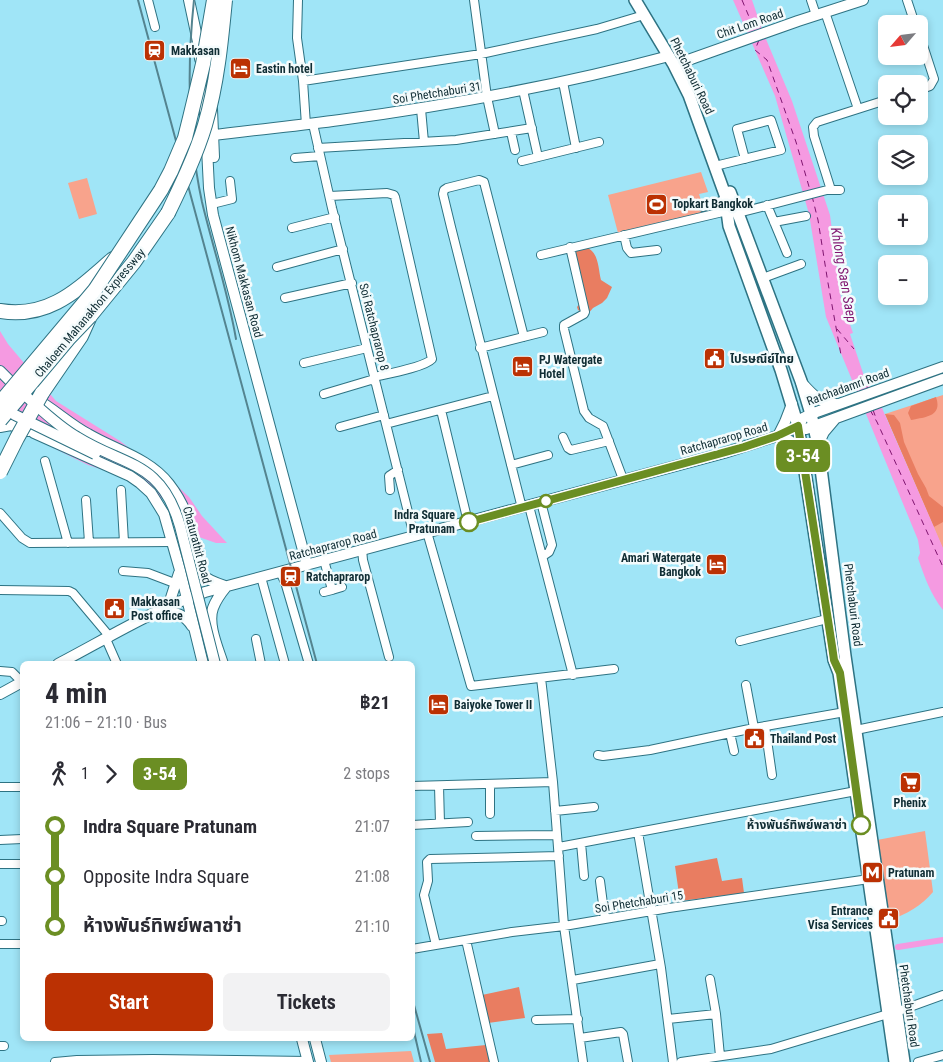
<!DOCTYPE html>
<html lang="en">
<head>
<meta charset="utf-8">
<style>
  :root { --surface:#fff; --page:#f2f2f3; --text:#2b2b33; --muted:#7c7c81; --accent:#bb3103 }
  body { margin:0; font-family:"Roboto Condensed","Noto Sans Thai",sans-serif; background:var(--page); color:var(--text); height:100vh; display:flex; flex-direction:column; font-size:19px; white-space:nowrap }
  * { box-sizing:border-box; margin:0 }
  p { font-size:16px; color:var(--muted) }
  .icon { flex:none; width:28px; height:28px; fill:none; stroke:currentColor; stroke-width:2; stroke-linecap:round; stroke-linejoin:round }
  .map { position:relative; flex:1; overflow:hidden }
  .side { position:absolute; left:20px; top:661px; width:395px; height:380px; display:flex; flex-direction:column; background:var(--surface); border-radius:8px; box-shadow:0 2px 8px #0003 }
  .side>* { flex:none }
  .badge { padding:0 10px; border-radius:8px; font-size:18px; line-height:32px }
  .needle { width:32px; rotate:242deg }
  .buttons { position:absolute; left:878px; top:15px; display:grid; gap:10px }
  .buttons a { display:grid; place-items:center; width:50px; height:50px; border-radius:8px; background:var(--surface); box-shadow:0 2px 8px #0003; font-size:25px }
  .map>.badge { position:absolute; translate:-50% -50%; box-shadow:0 0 0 2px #fff }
  .legs { display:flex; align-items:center; gap:8px; height:55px; padding:0 25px; font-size:16px }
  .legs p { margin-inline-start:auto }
  .head { display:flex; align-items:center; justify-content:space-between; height:85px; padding:0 25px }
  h1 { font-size:28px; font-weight:700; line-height:38px }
  .primary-button { display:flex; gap:10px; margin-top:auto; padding:10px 25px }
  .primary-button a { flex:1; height:58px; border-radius:8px; background:var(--accent); color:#fff; font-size:20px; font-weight:700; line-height:58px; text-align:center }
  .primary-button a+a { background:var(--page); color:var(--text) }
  ul { padding:0 25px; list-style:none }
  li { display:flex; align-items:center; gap:18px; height:50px; font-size:19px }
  li i { display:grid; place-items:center; width:8px; height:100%; margin:0 6px; background:currentColor }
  li i::after { content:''; width:12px; height:12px; margin:-6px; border:4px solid; border-radius:50%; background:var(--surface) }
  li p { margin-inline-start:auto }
  li:first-child i { background:linear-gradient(#0000 50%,currentColor 0) }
  li:last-child i { background:linear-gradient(currentColor 50%,#0000 0) }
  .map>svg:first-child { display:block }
</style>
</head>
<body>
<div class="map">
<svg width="943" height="1062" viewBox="0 0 943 1062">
  <rect width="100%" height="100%" fill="#a0e5f7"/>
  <path fill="#f8a38c" d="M 701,172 L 708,192 L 699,194 L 705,213 L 618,233 L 608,195 Z
    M 87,178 L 97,214 L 79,219 L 68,183 Z
    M 943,395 L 943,549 L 885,414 Z
    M 925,831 L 933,892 C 921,906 907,914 890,920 L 877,840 Z
    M 411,1051 L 414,1062 L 331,1062 L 329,1055 Z"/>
  <path fill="#e97d61" d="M 585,247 C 599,251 598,268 601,280 L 612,287 L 607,298 L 602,303 L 593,308 L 587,315 L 578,310 L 577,307 L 580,303 L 573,254 L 580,248 Z
    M 936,397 C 943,417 924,417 911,420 L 908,413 L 911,406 Z
    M 885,414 L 894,415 L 900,423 L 904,442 L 918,474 L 926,488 L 929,496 L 943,507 L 943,522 L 934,527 Z
    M 717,858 L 722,881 L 742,878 L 744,893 L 680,901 L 675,866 Z
    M 519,987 L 525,1018 L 488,1023 L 482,995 Z
    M 442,1033 L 446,1049 L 486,1045 L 490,1062 L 435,1062 L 427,1034 Z"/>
  <path fill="#f59ae1" d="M 733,0 L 752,0 L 763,32 L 792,101 L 830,215 L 841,298 L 853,333 L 850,334 L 864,376 L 882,408 L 943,548 L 943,610 C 931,595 924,576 918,558 L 920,553 L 918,540 L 826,317 L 809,214 L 775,96 Z
    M 0,331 L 8,344 L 56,401 L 120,441 L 170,479 L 189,497 L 202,516 L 227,543 L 216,543 L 196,536 L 198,526 L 190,514 L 169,503 L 131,479 L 88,465 L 5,424 L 0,418 Z"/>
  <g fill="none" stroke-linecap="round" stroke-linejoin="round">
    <path stroke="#f59ae1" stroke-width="6" d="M 898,947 L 943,940"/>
    <path stroke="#7f146f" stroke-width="1" stroke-dasharray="6 5" stroke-linecap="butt" d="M 742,0 L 755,31
      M 759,40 L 755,50 L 767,60 L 796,142 L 810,190
      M 812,196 L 818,220 L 828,283 L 841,355
      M 837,329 L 854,349
      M 864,376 L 868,390
      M 852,382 L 858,392
      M 870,410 L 877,422 L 943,567
      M 873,410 L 876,418"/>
    <defs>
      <path id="street" d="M 148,0 L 155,27
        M 298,0 L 297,38 L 303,81 L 306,125
        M 474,0 L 487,97 L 495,134
        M 811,0 L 816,15
        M 907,0 L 915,24
        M 825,12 L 857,106
        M 919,33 L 934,79 L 930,86 L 919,90
        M 303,81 L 481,54 L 597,29 L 644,15
        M 563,82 L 576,148
        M 523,90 L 538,157
        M 421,109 L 424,142
        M 313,124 L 332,208 L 414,536
        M 511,132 L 515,150
        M 318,148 L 456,140 L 532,128
        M 295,158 L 320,156
        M 522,161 L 599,142
        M 715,166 L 781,150 L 771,120 L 737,129 L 745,159
        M 831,190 L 814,136 L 813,127 L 817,122 L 886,100
        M 330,196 L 387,193 L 394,195 L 395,197 L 432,359 C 425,367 387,374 374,377
        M 216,203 L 232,199 L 230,181
        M 767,205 L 787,253
        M 703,207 L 727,199
        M 738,213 L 827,190 L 840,190
        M 774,222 L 806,216
        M 292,228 L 335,217
        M 624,235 L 627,248 L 631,253 L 657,250
        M 570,247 L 585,312 L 584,314 L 564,325 L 564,329 L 584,411 L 589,418 L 603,426 L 623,479
        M 541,255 L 727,211
        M 277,267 L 343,249
        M 763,278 L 801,264
        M 285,298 L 352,283
        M 480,348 L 543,332
        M 304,363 L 367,348
        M 324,394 L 371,380 L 375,381
        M 441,410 L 468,522
        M 386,424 L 493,396
        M 340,427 L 384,415
        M 563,437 L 568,448 L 571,450 L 609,441
        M 45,461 L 68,543
        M 511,465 L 548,455
        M 121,490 L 124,542
        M 390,490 L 389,476 L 398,470
        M 86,500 L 89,542
        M 541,502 L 552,545 L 549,552 L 543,556
        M 529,506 L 573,675
        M 522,508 L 451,227 L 443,194 L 444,190 L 447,188 L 479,180 L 484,182 L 524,337
        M 0,513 L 22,538 L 30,543 L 172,542
        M 427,532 L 471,686 L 614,669
        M 362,549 L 363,560 L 389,657
        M 123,571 L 148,573 L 177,584
        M 280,572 L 285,582 L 309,664
        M 261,577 L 285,664
        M 0,590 L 69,591 L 73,593 L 110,637
        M 332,590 L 342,587
        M 324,592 L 332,590 L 324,560
        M 106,639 L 117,664
        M 256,639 L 261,664
        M 740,641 L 827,619
        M 0,671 L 12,672 L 22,682
        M 541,678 L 553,782 L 564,926 L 583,1062
        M 746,685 L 754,728
        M 765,726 L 772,775
        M 856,730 L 943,712
        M 730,733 L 734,751
        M 598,755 L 603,756 L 650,750 L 754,728 L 845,712
        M 490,785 L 490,814
        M 412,786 L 553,782
        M 439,786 L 440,823
        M 0,787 L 22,787
        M 555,811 L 594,807
        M 412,825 L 468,822
        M 638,832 L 661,968 L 673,1062
        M 476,836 L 557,835
        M 0,840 L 22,839
        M 581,843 L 584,876
        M 559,847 L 856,791
        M 0,864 L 22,864
        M 600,881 L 605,919
        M 0,921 L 2,921
        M 466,940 L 494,1062
        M 0,944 L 22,944
        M 436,945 L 424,895 L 428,881 L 427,862 L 430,859 L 559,856
        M 412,949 L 512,932 L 564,926 L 669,908 L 869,879
        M 710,979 L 716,1014 L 720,1056
        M 573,980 L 660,964
        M 896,1012 L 943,995
        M 668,1019 L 716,1014
        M 536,1020 L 578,1019
        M 580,1038 L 621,1032 L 623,1034 L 628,1062
        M 0,1046 L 4,1046
        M 55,1062 L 77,1060 L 153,1059 L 307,1061
        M 681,1062 L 771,1049 L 888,1014
        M 918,1062 L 943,1055"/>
      <path id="secondary" d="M 189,0 L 198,42 L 200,59
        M 674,65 L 798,21 L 863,0
        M 202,78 L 205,114
        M 212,109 L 214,157
        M 206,128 L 209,188 L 213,215 L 307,565
        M 208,136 C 252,130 296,126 340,120 C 451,105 561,85 669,56
        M 0,371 L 19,390
        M 801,382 C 812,394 819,403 836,404
        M 34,398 C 53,408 69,424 88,434 C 115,450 149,458 169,484 C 179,497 187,512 190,529 C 191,535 189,541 190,548 C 192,572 203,579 225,586
        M 20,419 L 34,433 L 130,476 L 140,483 L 151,493 L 164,514 L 180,570 L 203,664
        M 798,426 L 803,418 L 811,414 L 943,367
        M 798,426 L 806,429 L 943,379
        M 0,427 L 11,425 L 28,431
        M 777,436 L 790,441 L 802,450
        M 778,436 L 785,422 L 792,404
        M 818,445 L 824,432 L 835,419
        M 168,607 L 179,573
        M 163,611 C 176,612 185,615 192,626
        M 58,664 C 106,639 154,609 205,592 L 724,453 L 777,436 L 798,426
        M 223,664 C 218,648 207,624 213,608 C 216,600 221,593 226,587
        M 0,694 L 22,682
        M 302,1039 L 308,1062
        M 315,1039 L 321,1062"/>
      <path id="primary" d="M 635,0 L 674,65 L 689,95 L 728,203 L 727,211 L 729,226 L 781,370 L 798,426 L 834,660 L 839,673 L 895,1062
        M 730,192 L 801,381 L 811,414 L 818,445 L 845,656 L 904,1062"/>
      <path id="highway" d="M 0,311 C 50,319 78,289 113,259
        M 42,393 L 81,336 L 90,316 L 134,262 L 168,213"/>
    </defs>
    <use href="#street" stroke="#2e7383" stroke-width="10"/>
    <use href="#secondary" stroke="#2e7383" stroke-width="12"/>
    <use href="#primary" stroke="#2e7383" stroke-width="14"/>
    <use href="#highway" stroke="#2e7383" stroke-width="16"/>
    <use href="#street" stroke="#fff" stroke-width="8"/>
    <use href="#secondary" stroke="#fff" stroke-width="10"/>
    <use href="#primary" stroke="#fff" stroke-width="11"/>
    <use href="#highway" stroke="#fff" stroke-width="14"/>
    <path stroke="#548490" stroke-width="2" d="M 138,0 L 317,664
      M 194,0 C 187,66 188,137 202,202 C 213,248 228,292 236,339
      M 412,998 L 430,1062
      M 412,1023 L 421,1062"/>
    <defs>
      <path id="secondary-bridge" d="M 20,391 C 39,407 56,425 77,437 C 125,467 161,460 180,526 L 215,664
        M 15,415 L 95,454"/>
      <path id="highway-bridge" d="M 168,213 C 182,184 196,155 205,125 C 217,84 221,42 225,0
        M 0,403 L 95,290 L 161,190 L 171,171 L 185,138 L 190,118 L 203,64 L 214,0
        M 0,420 L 68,339 L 90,316
        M 0,472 L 17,438 L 42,393"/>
    </defs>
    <use href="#secondary-bridge" stroke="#2e7383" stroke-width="12" stroke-linecap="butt"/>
    <use href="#highway-bridge" stroke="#2e7383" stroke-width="16" stroke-linecap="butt"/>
    <use href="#secondary-bridge" stroke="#fff" stroke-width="10"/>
    <use href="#highway-bridge" stroke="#fff" stroke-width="14"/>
  </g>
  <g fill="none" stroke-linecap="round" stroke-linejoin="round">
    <defs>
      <path id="line-1" d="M 469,522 L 744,447 L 777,436 L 798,426 L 832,646 L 834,660 L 840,673 L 861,825"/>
    </defs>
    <use href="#line-1" stroke="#fff" stroke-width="11"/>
    <use href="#line-1" stroke="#6b8e23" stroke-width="8"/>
  </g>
  <defs>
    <symbol id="station-square" viewBox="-11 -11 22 22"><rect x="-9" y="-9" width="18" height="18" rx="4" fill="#bb3103" stroke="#f4fbfc"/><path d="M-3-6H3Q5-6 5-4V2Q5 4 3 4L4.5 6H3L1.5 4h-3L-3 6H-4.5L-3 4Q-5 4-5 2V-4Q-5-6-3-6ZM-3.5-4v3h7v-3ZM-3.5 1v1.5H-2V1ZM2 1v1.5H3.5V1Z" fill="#fff"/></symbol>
    <symbol id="hotel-square" viewBox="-11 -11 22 22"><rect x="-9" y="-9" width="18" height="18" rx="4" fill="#bb3103" stroke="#f4fbfc"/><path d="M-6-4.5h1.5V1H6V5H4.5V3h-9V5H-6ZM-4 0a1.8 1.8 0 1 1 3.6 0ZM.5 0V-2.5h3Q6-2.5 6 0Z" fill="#fff"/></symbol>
    <symbol id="stadium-square" viewBox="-11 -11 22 22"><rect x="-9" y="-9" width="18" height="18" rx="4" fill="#bb3103" stroke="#f4fbfc"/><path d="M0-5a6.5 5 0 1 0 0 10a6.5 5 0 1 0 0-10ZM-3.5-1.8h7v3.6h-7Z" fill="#fff"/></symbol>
    <symbol id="civic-square" viewBox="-11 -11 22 22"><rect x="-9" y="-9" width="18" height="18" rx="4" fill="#bb3103" stroke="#f4fbfc"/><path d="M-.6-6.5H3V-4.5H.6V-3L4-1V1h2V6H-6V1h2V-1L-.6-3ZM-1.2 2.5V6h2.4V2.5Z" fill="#fff"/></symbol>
    <symbol id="supermarket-square" viewBox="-11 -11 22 22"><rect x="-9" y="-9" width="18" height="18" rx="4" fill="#bb3103" stroke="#f4fbfc"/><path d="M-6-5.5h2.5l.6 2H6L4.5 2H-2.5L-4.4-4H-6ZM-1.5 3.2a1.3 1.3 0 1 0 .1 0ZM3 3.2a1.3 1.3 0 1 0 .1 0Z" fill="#fff"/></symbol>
    <symbol id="metro-square" viewBox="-11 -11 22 22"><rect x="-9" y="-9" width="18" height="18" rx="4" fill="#bb3103" stroke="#f4fbfc"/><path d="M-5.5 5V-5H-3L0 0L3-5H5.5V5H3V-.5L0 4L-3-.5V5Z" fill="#fff"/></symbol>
  </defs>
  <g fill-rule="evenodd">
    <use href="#station-square" x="142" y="38" width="25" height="25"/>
    <use href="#hotel-square" x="228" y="56" width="25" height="25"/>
    <use href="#stadium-square" x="644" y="192" width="25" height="25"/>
    <use href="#civic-square" x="702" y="346" width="25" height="25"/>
    <use href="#hotel-square" x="510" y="354" width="25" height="25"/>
    <use href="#hotel-square" x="704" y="552" width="25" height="25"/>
    <use href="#station-square" x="278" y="564" width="25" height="25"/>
    <use href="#civic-square" x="102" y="596" width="25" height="25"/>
    <use href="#hotel-square" x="426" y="692" width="25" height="25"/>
    <use href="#civic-square" x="742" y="726" width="25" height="25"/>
    <use href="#supermarket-square" x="898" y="770" width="25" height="25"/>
    <use href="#metro-square" x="860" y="860" width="25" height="25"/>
    <use href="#civic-square" x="876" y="906" width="25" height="25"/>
  </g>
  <g fill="#fff" stroke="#6b8e23" stroke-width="2.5">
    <circle cx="546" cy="501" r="6"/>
    <circle cx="469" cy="522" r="9"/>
    <circle cx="861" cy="825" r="9"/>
  </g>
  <g text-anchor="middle" stroke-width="5" stroke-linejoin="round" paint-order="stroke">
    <g font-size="12" fill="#102d34" stroke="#f4fbfc">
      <text transform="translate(750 24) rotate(-19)" y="4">Chit Lom Road</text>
      <text transform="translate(692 76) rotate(64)" y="4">Phetchaburi Road</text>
      <text transform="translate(437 93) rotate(-9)" y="4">Soi Phetchaburi 31</text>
      <text transform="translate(244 282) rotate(75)" y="4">Nikhom Makkasan Road</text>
      <text transform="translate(90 313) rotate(-50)" y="4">Chaloem Mahanakhon Expressway</text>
      <text transform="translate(374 327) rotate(76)" y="4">Soi Ratchaprarop 8</text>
      <text transform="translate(848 387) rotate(-20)" y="4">Ratchadamri Road</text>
      <text transform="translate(724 439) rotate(-16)" y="4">Ratchaprarop Road</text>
      <text transform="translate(197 545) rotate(75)" y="4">Chaturathit Road</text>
      <text transform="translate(333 545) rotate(-15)" y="4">Ratchaprarop Road</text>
      <text transform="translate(853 605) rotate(83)" y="4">Phetchaburi Road</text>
      <text transform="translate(639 902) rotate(-9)" y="4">Soi Phetchaburi 15</text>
      <text transform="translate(909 1006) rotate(82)" y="4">Phetchaburi Road</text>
    </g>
    <g font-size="12" font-weight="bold" fill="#102d34" stroke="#f4fbfc" text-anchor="start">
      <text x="171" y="55">Makkasan</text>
      <text x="256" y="73">Eastin hotel</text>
      <text x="672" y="208">Topkart Bangkok</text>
      <text x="730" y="363">ไปรษณีย์ไทย</text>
      <text x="539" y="364">PJ Watergate<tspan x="539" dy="14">Hotel</tspan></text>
      <text x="701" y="562" text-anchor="end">Amari Watergate<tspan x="701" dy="14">Bangkok</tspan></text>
      <text x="306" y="581">Ratchaprarop</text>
      <text x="131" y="606">Makkasan<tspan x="131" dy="14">Post office</tspan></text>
      <text x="454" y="709">Baiyoke Tower II</text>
      <text x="770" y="743">Thailand Post</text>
      <text x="910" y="807" text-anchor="middle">Phenix</text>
      <text x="888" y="877">Pratunam</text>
      <text x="873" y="915" text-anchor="end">Entrance<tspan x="873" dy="14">Visa Services</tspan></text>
    </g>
    <g font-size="12" font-weight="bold" fill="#102d34" stroke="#f4fbfc" text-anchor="end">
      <text x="455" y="519">Indra Square<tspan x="455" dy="14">Pratunam</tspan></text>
      <text x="847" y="829">ห้างพันธ์ทิพย์พลาซ่า</text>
    </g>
    <g font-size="14" font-style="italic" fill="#7f146f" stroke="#f4fbfc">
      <text transform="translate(844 275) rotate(80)" y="5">Khlong Saen Saep</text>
    </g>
  </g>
</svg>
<div class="buttons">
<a><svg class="needle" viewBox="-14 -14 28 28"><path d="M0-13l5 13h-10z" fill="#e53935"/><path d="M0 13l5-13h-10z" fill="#7c7c81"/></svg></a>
<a><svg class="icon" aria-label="locate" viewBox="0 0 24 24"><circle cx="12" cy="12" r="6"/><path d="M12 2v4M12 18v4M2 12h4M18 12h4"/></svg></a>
<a><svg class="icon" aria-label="layers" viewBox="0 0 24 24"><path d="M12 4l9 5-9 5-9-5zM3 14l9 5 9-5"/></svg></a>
<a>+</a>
<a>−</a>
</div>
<b class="badge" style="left:803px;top:456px;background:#6b8e23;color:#fff">3-54</b>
<section class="side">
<div class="head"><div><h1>4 min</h1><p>21:06 – 21:10 · Bus</p></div><b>฿21</b></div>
<div class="legs"><svg class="icon" aria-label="walk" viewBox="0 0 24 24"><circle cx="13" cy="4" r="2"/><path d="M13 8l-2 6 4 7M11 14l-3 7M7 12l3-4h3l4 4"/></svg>1<svg class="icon" aria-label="forward" viewBox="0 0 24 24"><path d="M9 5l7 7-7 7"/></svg><b class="badge" style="background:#6b8e23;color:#fff">3-54</b><p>2 stops</p></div>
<ul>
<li><i style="color:#6b8e23"></i><b>Indra Square Pratunam</b><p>21:07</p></li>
<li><i style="color:#6b8e23"></i><span>Opposite Indra Square</span><p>21:08</p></li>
<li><i style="color:#6b8e23"></i><b>ห้างพันธ์ทิพย์พลาซ่า</b><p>21:10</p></li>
</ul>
<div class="primary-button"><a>Start</a><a>Tickets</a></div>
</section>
</div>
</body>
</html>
